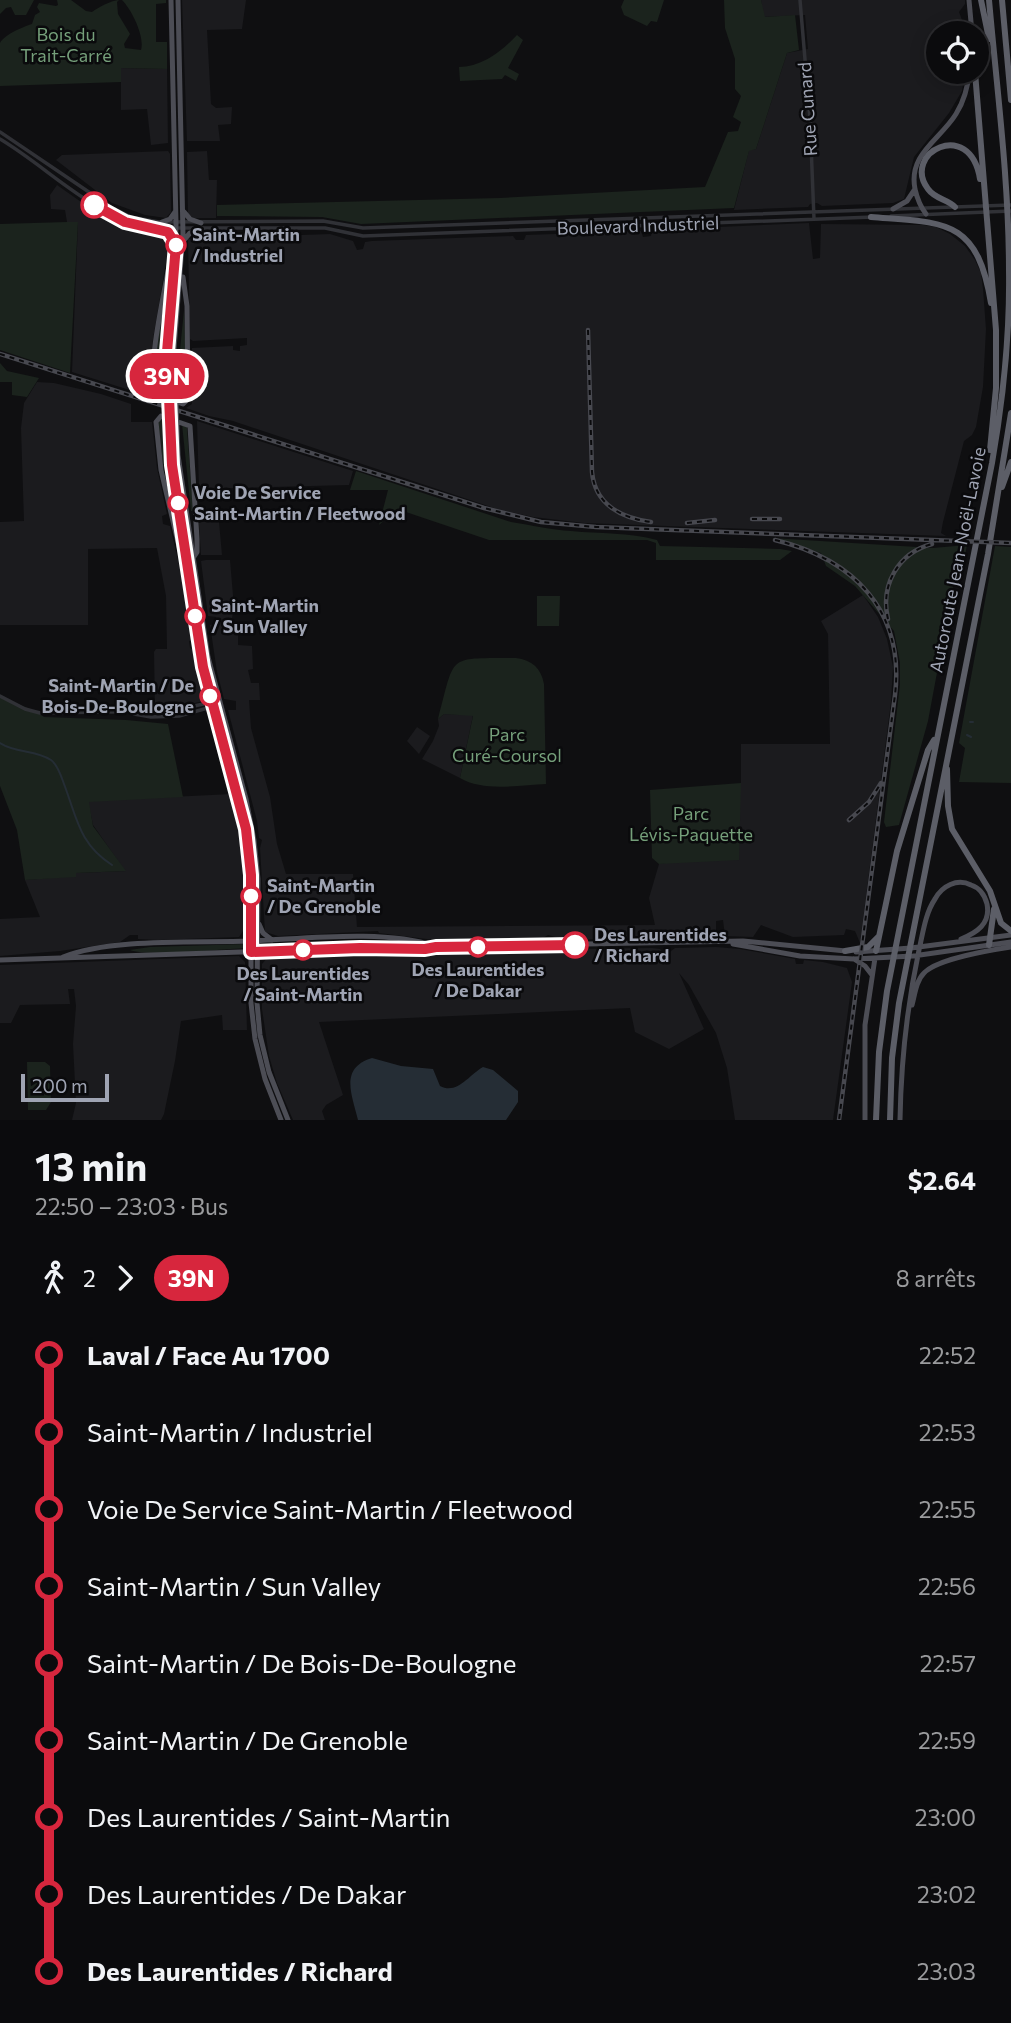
<!DOCTYPE html>
<html lang="fr">
<head>
<meta charset="utf-8">
<style>
  :root { --surface:#0b0b0d; --page:#19191b; --text:#f1f3f6; --muted:#9a9b9d; --line:#2b2b2e }
  body { margin:0; font-family:Commissioner,sans-serif; background:var(--page); color:var(--text); height:100vh; display:flex; flex-direction:column; font-size:26px; white-space:nowrap }
  * { box-sizing:border-box; margin:0 }
  p { font-size:23px; color:var(--muted) }
  .icon { flex:none; width:38px; height:38px; fill:none; stroke:currentColor; stroke-width:2; stroke-linecap:round; stroke-linejoin:round }
  .map { position:relative; height:1120px; overflow:hidden }
  .drawer { display:flex; flex-direction:column; background:var(--surface); flex:1 }
  .drawer>* { flex:none }
  .badge { padding:0 14px; border-radius:23px; font-size:24px; line-height:46px }
  .controls { position:absolute; left:926px; top:21px; display:grid; gap:14px }
  .controls a { display:grid; place-items:center; width:63px; height:63px; border-radius:50%; background:var(--surface); box-shadow:0 4px 18px #0003,0 0 0 2px var(--line); font-size:35px }
  .scale { position:absolute; left:21px; bottom:18px; width:88px; box-sizing:border-box; padding-left:7px; border:4px solid #9fa4b3; border-top:0; font-size:19px; line-height:24px; white-space:nowrap; color:#9fa4b3; -webkit-text-stroke:5px #0a0a0c; paint-order:stroke }
  .map>.badge { position:absolute; translate:-50% -50%; box-shadow:0 0 0 4px #fff }
  .legs { display:flex; align-items:center; gap:10px; height:77px; padding:0 35px; font-size:23px }
  .legs p { margin-inline-start:auto }
  .headline { display:flex; align-items:center; justify-content:space-between; height:119px; padding:0 35px }
  h1 { font-size:38px; font-weight:700; line-height:52px }
  ul { padding:0 35px; list-style:none }
  li { display:flex; align-items:center; gap:24px; height:77px; font-size:26px }
  li i { display:grid; place-items:center; width:10px; height:100%; margin:0 9px; background:currentColor }
  li i::after { content:''; width:18px; height:18px; margin:-9px; border:5px solid; border-radius:50%; background:var(--surface) }
  li p { margin-inline-start:auto }
  li:first-child i { background:linear-gradient(#0000 50%,currentColor 0) }
  li:last-child i { background:linear-gradient(currentColor 50%,#0000 0) }
  .map>svg:first-child { display:block }
</style>
</head>
<body>
<div class="map">
<svg width="1011" height="1120" viewBox="0 0 1011 1120">
  <rect width="100%" height="100%" fill="#0f0f11"/>
  <path fill="#1b1b1e" d="M 182,0 L 246,0 L 242,29 L 207,30 L 211,104 L 216,108 L 232,107 L 231,124 L 218,125 L 220,141 L 187,141 Z
    M 761,0 L 965,0 L 965,4 L 959,12 L 967,33 L 938,33 L 938,72 L 965,72 L 962,91 L 949,113 L 914,157 L 904,199 L 893,203 L 822,206 L 817,203 L 810,204 L 808,207 L 734,210 L 749,150 L 756,149 L 787,53 L 808,49 L 805,15 L 763,17 Z
    M 121,68 L 167,69 L 168,143 L 151,145 L 147,109 L 121,110 Z
    M 168,151 L 170,154 L 171,212 L 166,218 L 145,215 L 112,203 L 56,160 L 62,155 Z
    M 207,151 L 209,180 L 217,180 L 216,218 L 194,218 L 188,214 L 187,152 Z
    M 57,185 L 101,216 L 115,223 L 134,230 L 166,235 L 170,239 L 153,339 L 150,365 L 152,397 L 72,372 L 78,223 L 67,222 L 65,210 L 51,209 L 50,195 Z
    M 809,223 L 813,259 L 820,258 L 821,224 L 923,225 L 936,227 L 950,234 L 965,246 L 975,260 L 981,273 L 983,289 L 986,329 L 983,387 L 976,427 L 972,435 L 964,441 L 943,522 L 941,533 L 946,536 L 584,523 L 533,517 L 497,509 L 233,421 L 209,416 L 186,408 L 192,404 L 192,348 L 233,346 L 233,350 L 240,351 L 240,346 L 247,345 L 247,338 L 193,341 L 190,339 L 188,239 L 330,234 L 353,241 L 357,250 L 363,249 L 365,242 L 372,241 L 513,236 L 516,240 L 524,240 L 526,235 L 641,231 L 643,237 L 651,236 L 652,230 Z
    M 37,382 L 54,383 L 101,394 L 131,404 L 131,422 L 152,422 L 157,468 L 167,514 L 162,516 L 163,524 L 170,526 L 179,564 L 192,640 L 189,641 L 190,648 L 195,650 L 205,694 L 203,701 L 175,708 L 155,709 L 154,652 L 156,649 L 167,649 L 166,596 L 157,548 L 88,549 L 88,625 L 0,625 L 0,522 L 24,521 L 21,428 L 24,403 Z
    M 197,421 L 353,471 L 349,485 L 199,489 Z
    M 201,522 L 219,522 L 222,555 L 201,555 L 199,523 Z
    M 206,560 L 230,560 L 234,607 L 231,624 L 238,626 L 238,645 L 252,646 L 253,669 L 248,670 L 251,683 L 259,683 L 260,700 L 249,700 L 251,728 L 270,797 L 277,844 L 286,874 L 353,874 L 357,927 L 655,925 L 649,898 L 659,864 L 680,861 L 741,783 L 741,744 L 830,744 L 828,634 L 821,621 L 863,595 L 878,617 L 887,639 L 893,667 L 891,702 L 860,943 L 855,931 L 846,929 L 844,935 L 793,937 L 761,925 L 753,937 L 725,936 L 723,920 L 716,921 L 716,937 L 687,936 L 686,931 L 679,932 L 678,937 L 566,940 L 548,935 L 540,940 L 450,942 L 379,933 L 378,931 L 278,936 L 265,932 L 260,848 L 262,840 L 259,838 L 257,821 L 228,710 L 236,710 L 236,701 L 224,699 L 217,672 L 210,625 L 216,624 L 216,617 L 208,616 L 201,561 Z
    M 444,714 L 473,715 L 460,778 L 422,759 L 433,741 L 439,726 L 438,719 Z
    M 417,727 L 430,736 L 419,754 L 407,741 Z
    M 232,794 L 240,827 L 246,881 L 245,928 L 239,937 L 158,940 L 138,939 L 138,935 L 130,935 L 120,942 L 60,951 L 0,956 L 0,919 L 40,917 L 25,880 L 75,876 L 76,873 L 125,871 L 93,825 L 88,801 Z
    M 716,947 L 740,949 L 795,959 L 796,964 L 803,964 L 804,960 L 823,962 L 847,968 L 852,982 L 833,1120 L 735,1120 L 727,1068 L 716,1033 L 689,985 L 679,973 L 704,1029 L 669,1049 L 635,1032 L 630,1008 L 319,1022 L 343,1095 L 326,1105 L 322,1111 L 325,1120 L 293,1120 L 277,1083 L 269,1056 L 262,1009 L 262,964 L 269,956 L 375,952 L 652,948 L 660,949 L 666,955 L 675,948 Z
    M 239,956 L 245,962 L 247,1030 L 223,1030 L 222,1015 L 181,1021 L 175,1061 L 164,1114 L 161,1120 L 72,1120 L 76,1103 L 73,1044 L 76,1006 L 74,989 L 68,989 L 70,1004 L 20,1005 L 11,1023 L 0,1023 L 0,965 Z"/>
  <path fill="#1b231d" d="M 0,0 L 34,0 L 26,15 L 15,15 L 11,7 L 6,8 L 0,14 Z
    M 57,0 L 71,0 L 86,11 L 92,12 C 99,7 110,1 119,0 L 117,2 L 118,14 L 130,34 L 124,44 L 125,48 L 141,50 C 145,37 132,10 122,0 L 166,0 L 166,3 L 156,4 L 156,42 L 167,42 L 167,69 L 121,68 L 121,82 L 0,86 L 0,43 C 5,34 23,27 32,24 L 35,15 L 40,12 L 37,7 L 39,3 L 56,6 L 58,5 Z
    M 624,0 L 664,0 L 657,22 L 651,21 L 647,26 L 624,15 L 621,7 Z
    M 724,0 L 761,0 L 765,17 L 795,15 L 799,50 L 787,53 L 756,149 L 749,151 L 734,208 L 361,224 L 322,217 L 217,216 L 217,205 L 500,198 L 705,187 L 728,132 L 738,131 L 741,122 L 733,117 L 741,96 L 735,89 L 735,59 L 725,28 Z
    M 517,35 L 523,40 L 508,68 L 519,74 L 516,81 L 505,75 L 502,79 L 460,81 L 459,67 C 482,67 502,51 517,35 Z
    M 67,222 L 78,222 L 70,373 L 0,350 L 0,224 Z
    M 184,310 L 187,398 L 184,401 L 181,400 L 179,360 Z
    M 164,312 L 166,313 L 163,344 L 163,395 L 158,394 C 152,376 156,328 164,312 Z
    M 0,363 L 7,371 L 39,378 L 27,397 L 12,395 L 12,382 L 0,382 Z
    M 161,419 L 164,419 L 167,463 L 175,514 L 163,464 L 158,424 Z
    M 182,424 L 187,426 L 187,429 L 193,511 L 191,511 Z
    M 356,471 L 511,522 C 531,525 551,530 571,531 C 600,534 629,532 657,540 L 660,546 L 780,549 L 792,551 L 780,560 L 656,560 L 656,543 L 647,540 L 489,540 L 397,509 L 379,525 L 388,490 L 350,490 Z
    M 772,538 L 933,548 L 967,545 L 965,556 L 957,565 L 928,721 L 899,825 L 886,827 L 884,822 L 900,684 L 900,663 L 894,631 L 855,586 L 826,566 L 821,553 Z
    M 995,546 L 1011,547 L 1011,783 L 959,782 L 965,748 L 959,743 Z
    M 537,596 L 560,596 L 559,626 L 537,626 Z
    M 516,658 C 532,660 541,668 544,684 L 546,784 C 520,785 483,792 460,778 L 473,716 L 444,714 L 438,719 C 456,652 446,659 516,658 Z
    M 0,696 C 11,702 37,710 44,717 L 126,720 L 168,724 L 183,797 L 89,802 L 93,826 L 126,871 L 76,873 L 76,877 L 25,880 L 17,830 L 0,786 Z
    M 741,783 L 739,860 L 659,864 L 652,858 L 650,790 Z
    M 357,940 L 370,944 L 262,949 L 262,944 Z
    M 247,944 L 247,948 C 224,949 146,957 130,950 L 150,947 Z
    M 27,1062 L 45,1062 L 50,1066 L 51,1102 L 46,1110 L 28,1110 Z"/>
  <path fill="#252d35" d="M 372,1058 L 401,1066 L 433,1069 L 440,1086 C 457,1095 469,1075 483,1067 L 493,1070 L 518,1091 L 518,1102 L 506,1120 L 358,1120 C 352,1095 339,1068 372,1058 Z"/>
  <g fill="none" stroke-linecap="round" stroke-linejoin="round">
    <path stroke="#252d35" stroke-width="2" d="M 970,722 L 973,722
      M 967,735 L 971,737
      M 0,743 C 15,753 36,750 51,760 C 58,765 61,776 64,784 C 77,818 79,844 112,865"/>
    <path stroke="#303136" stroke-width="3.5" d="M 800,0 L 810,119 L 814,219
      M 0,132 L 111,207 L 131,217 L 159,222 L 323,221 L 363,228 L 1011,205
      M 0,139 C 52,170 94,219 156,228 L 325,228 L 363,236 L 873,217
      M 891,216 L 1011,211
      M 0,696 L 25,709 L 40,713 L 171,711 L 208,703 L 213,704
      M 134,714 L 151,717 L 179,716 L 215,706"/>
    <path stroke="#4c4d55" stroke-width="5" d="M 171,0 L 176,223 L 175,268 L 167,352 L 171,455 L 201,653 L 240,801 L 247,838 L 251,875 L 251,1003 L 255,1039 L 265,1079 L 281,1120
      M 178,0 L 183,234 L 174,349 L 178,455 L 208,657 L 246,799 L 254,840 L 258,879 L 257,1003 L 260,1035 L 269,1072 L 288,1120
      M 969,0 L 972,33
      M 893,209 L 907,201 L 915,189
      M 184,212 L 190,219 L 201,223
      M 926,214 C 920,206 917,198 915,189 C 908,154 940,140 956,114 C 964,101 968,87 969,72
      M 162,222 L 170,219 L 175,212
      M 156,228 L 168,232 L 175,242
      M 184,240 L 190,233 L 200,229
      M 175,248 L 171,254 C 167,283 144,373 157,395 L 183,404 L 188,399 L 187,306 L 183,277
      M 184,557 L 180,551 L 161,470 L 156,422 L 161,416 L 190,426 L 197,539 L 197,552 L 193,558
      M 259,924 L 263,933 L 272,940
      M 733,944 L 800,956 L 854,959 L 913,956 L 1011,942
      M 856,952 L 911,948 L 1011,935
      M 63,957 C 110,938 196,943 249,941 C 304,939 383,929 435,946
      M 854,959 L 865,966 L 872,975
      M 0,960 L 360,948 L 425,949 L 436,947 L 743,941 L 846,951
      M 912,1005 C 915,994 916,981 924,973 C 937,959 991,950 1011,947
      M 865,1120 L 865,1025 L 875,958
      M 900,1120 C 901,1063 907,1006 919,950 C 923,933 925,914 935,899 C 942,886 957,878 971,885 C 980,888 985,896 987,904 C 991,924 976,933 961,939"/>
    <path stroke="#5c5e67" stroke-width="6" d="M 981,0 L 989,39
      M 1002,0 L 1011,100
      M 975,72 L 996,330 L 996,388 L 990,450
      M 955,207 C 947,199 935,199 928,189 C 901,153 970,117 980,179
      M 871,217 C 945,223 977,218 991,303
      M 1002,487 L 1011,462
      M 947,769 L 948,806 L 952,829 L 990,891 L 1001,923 L 1011,931
      M 989,945 L 994,909
      M 845,951 L 868,947 L 879,936
      M 876,951 L 897,851 L 928,750 L 934,740
      M 876,1120 L 879,1052 L 887,991 L 992,463 C 1003,400 1010,336 1009,271 C 1009,181 997,90 989,0
      M 890,1120 L 892,1058 L 899,1003 L 988,554 L 1011,413"/>
    <defs>
      <path id="rail" d="M 588,330 L 592,472 C 595,505 622,518 651,522
        M 0,354 L 484,508 L 541,522 L 596,527 L 1011,543
        M 752,519 L 780,519
        M 687,523 L 715,520
        M 775,540 C 853,559 905,610 895,695 L 839,1120
        M 888,619 C 880,585 898,553 932,544
        M 849,820 L 869,802 L 881,783"/>
    </defs>
    <use href="#rail" stroke="#47484f" stroke-width="4.5"/>
    <use href="#rail" stroke="#0a0a0c" stroke-width="2" stroke-dasharray="5" stroke-linecap="butt"/>
  </g>
  <g fill="none" stroke-linecap="round" stroke-linejoin="round">
    <defs>
      <path id="line-1" d="M 94,205 L 125,222 L 168,232 L 176,245 L 167,352 L 172,465 L 203,667 L 246,829 L 251,875 L 251,952 L 360,948 L 425,949 L 436,947 L 575,945"/>
    </defs>
    <use href="#line-1" stroke="#fff" stroke-width="16"/>
    <use href="#line-1" stroke="#d7263d" stroke-width="10"/>
  </g>
  <g fill="#fff" stroke="#d7263d" stroke-width="3.5">
    <circle cx="94" cy="205" r="12"/>
    <circle cx="176" cy="245" r="9"/>
    <circle cx="178" cy="503" r="9"/>
    <circle cx="195" cy="616" r="9"/>
    <circle cx="210" cy="696" r="9"/>
    <circle cx="251" cy="896" r="9"/>
    <circle cx="575" cy="945" r="12"/>
    <circle cx="478" cy="947" r="9"/>
    <circle cx="303" cy="950" r="9"/>
  </g>
  <g text-anchor="middle" stroke-width="5" stroke-linejoin="round" paint-order="stroke">
    <g font-size="18" fill="#759f7a" stroke="#0a0a0c">
      <text x="66" y="41">Bois du<tspan x="66" dy="21">Trait-Carré</tspan></text>
      <text x="507" y="741">Parc<tspan x="507" dy="21">Curé-Coursol</tspan></text>
      <text x="691" y="820">Parc<tspan x="691" dy="21">Lévis-Paquette</tspan></text>
    </g>
    <g font-size="18" fill="#9fa4b3" stroke="#0a0a0c">
      <text transform="translate(808 109) rotate(-94)" y="6">Rue Cunard</text>
      <text transform="translate(638 226) rotate(-2)" y="6">Boulevard Industriel</text>
      <text transform="translate(958 560) rotate(-79)" y="6">Autoroute Jean-Noël-Lavoie</text>
    </g>
    <g font-size="18" font-weight="bold" fill="#9fa4b3" stroke="#0a0a0c" text-anchor="start">
      <text x="192" y="241">Saint-Martin<tspan x="192" dy="21">/ Industriel</tspan></text>
      <text x="194" y="499">Voie De Service<tspan x="194" dy="21">Saint-Martin / Fleetwood</tspan></text>
      <text x="211" y="612">Saint-Martin<tspan x="211" dy="21">/ Sun Valley</tspan></text>
      <text x="194" y="692" text-anchor="end">Saint-Martin / De<tspan x="194" dy="21">Bois-De-Boulogne</tspan></text>
      <text x="267" y="892">Saint-Martin<tspan x="267" dy="21">/ De Grenoble</tspan></text>
      <text x="594" y="941">Des Laurentides<tspan x="594" dy="21">/ Richard</tspan></text>
      <text x="478" y="976" text-anchor="middle">Des Laurentides<tspan x="478" dy="21">/ De Dakar</tspan></text>
      <text x="303" y="980" text-anchor="middle">Des Laurentides<tspan x="303" dy="21">/ Saint-Martin</tspan></text>
    </g>
  </g>
</svg>
<div class="controls">
<a><svg class="icon" aria-label="locate" viewBox="0 0 24 24"><circle cx="12" cy="12" r="6"/><path d="M12 2v4M12 18v4M2 12h4M18 12h4"/></svg></a>
</div>
<div class="scale">200 m</div>
<b class="badge" style="left:167px;top:376px;background:#d7263d;color:#fff">39N</b>
</div>
<section class="drawer">
<div class="headline"><div><h1>13 min</h1><p>22:50 – 23:03 · Bus</p></div><b>$2.64</b></div>
<div class="legs"><svg class="icon" aria-label="walk" viewBox="0 0 24 24"><circle cx="13" cy="4" r="2"/><path d="M13 8l-2 6 4 7M11 14l-3 7M7 12l3-4h3l4 4"/></svg>2<svg class="icon" aria-label="forward" viewBox="0 0 24 24"><path d="M9 5l7 7-7 7"/></svg><b class="badge" style="background:#d7263d;color:#fff">39N</b><p>8 arrêts</p></div>
<ul>
<li><i style="color:#d7263d"></i><b>Laval / Face Au 1700</b><p>22:52</p></li>
<li><i style="color:#d7263d"></i><span>Saint-Martin / Industriel</span><p>22:53</p></li>
<li><i style="color:#d7263d"></i><span>Voie De Service Saint-Martin / Fleetwood</span><p>22:55</p></li>
<li><i style="color:#d7263d"></i><span>Saint-Martin / Sun Valley</span><p>22:56</p></li>
<li><i style="color:#d7263d"></i><span>Saint-Martin / De Bois-De-Boulogne</span><p>22:57</p></li>
<li><i style="color:#d7263d"></i><span>Saint-Martin / De Grenoble</span><p>22:59</p></li>
<li><i style="color:#d7263d"></i><span>Des Laurentides / Saint-Martin</span><p>23:00</p></li>
<li><i style="color:#d7263d"></i><span>Des Laurentides / De Dakar</span><p>23:02</p></li>
<li><i style="color:#d7263d"></i><b>Des Laurentides / Richard</b><p>23:03</p></li>
</ul>
</section>
</body>
</html>
